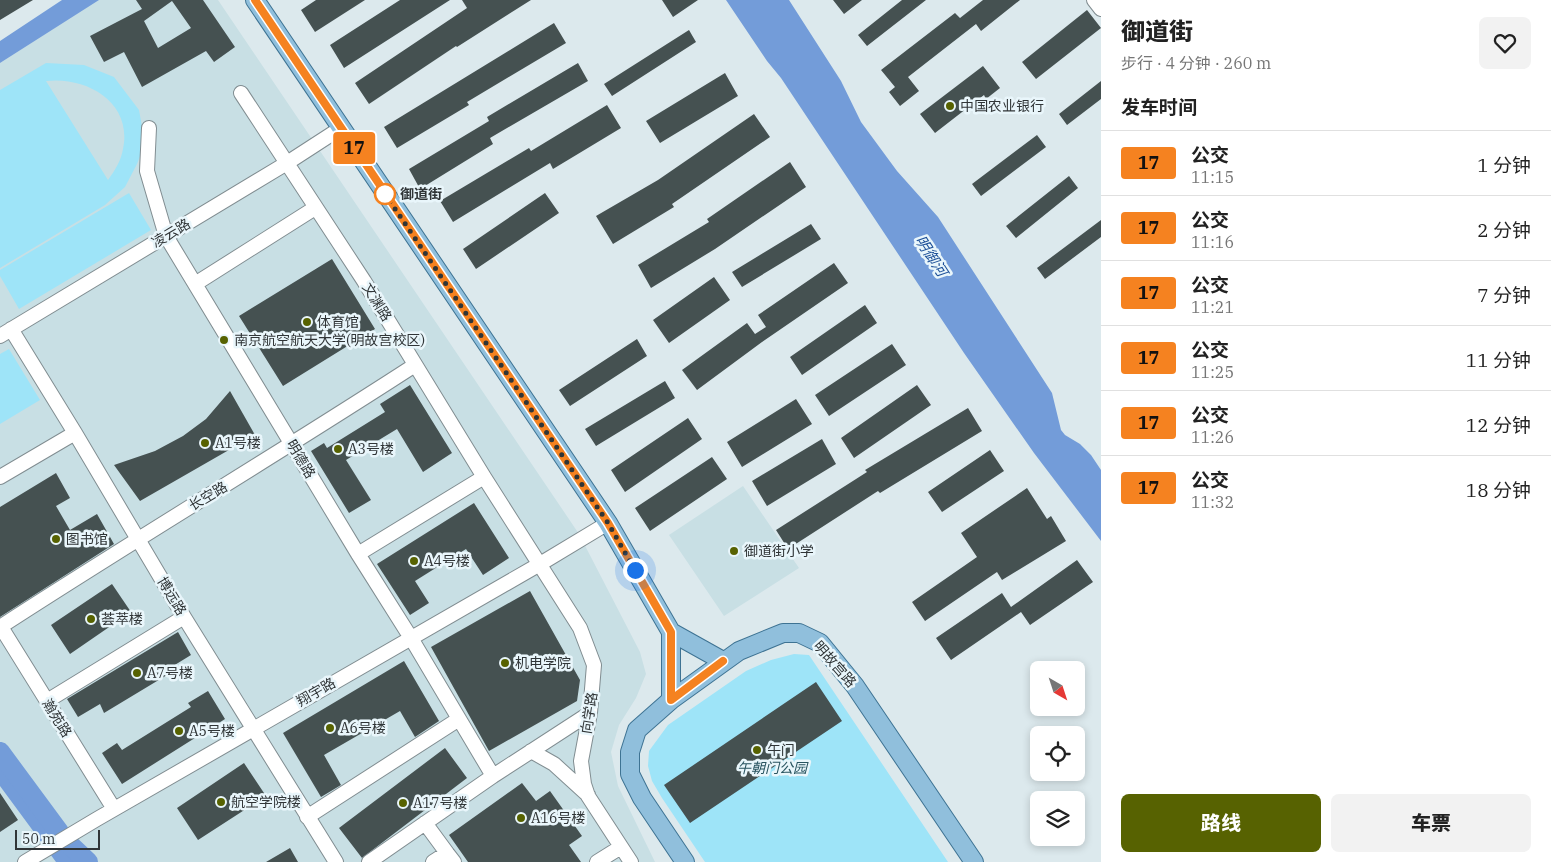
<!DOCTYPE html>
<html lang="zh">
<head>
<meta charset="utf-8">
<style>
  :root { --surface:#fff; --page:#f2f2f2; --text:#222; --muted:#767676; --line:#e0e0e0; --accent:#576201 }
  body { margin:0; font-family:"IBM Plex Serif","Noto Sans SC",serif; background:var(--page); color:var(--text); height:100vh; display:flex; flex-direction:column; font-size:19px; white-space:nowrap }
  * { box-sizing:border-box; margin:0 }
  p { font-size:16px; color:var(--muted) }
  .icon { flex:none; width:28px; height:28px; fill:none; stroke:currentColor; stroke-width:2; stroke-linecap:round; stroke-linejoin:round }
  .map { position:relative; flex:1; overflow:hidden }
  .sheet { display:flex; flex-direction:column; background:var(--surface); width:450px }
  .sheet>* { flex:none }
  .badge { padding:0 10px; border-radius:4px; font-size:18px; line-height:32px }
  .needle { width:32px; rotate:141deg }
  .tools { position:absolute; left:1030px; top:661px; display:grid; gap:10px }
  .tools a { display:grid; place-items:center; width:55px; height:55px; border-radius:8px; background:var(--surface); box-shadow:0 2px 8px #0003; font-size:25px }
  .scale { position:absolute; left:15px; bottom:12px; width:85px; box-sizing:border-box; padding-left:5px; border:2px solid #303537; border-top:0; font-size:14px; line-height:18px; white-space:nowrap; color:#303537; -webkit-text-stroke:4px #e9f6fb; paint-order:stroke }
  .you { position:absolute; width:25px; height:25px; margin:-12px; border:4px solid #fff; border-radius:50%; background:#1a73e8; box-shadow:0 0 0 8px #1a73e833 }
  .map>.badge { position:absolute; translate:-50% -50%; box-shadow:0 0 0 2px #fff }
  h2 { padding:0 20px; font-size:19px; line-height:45px }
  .round { display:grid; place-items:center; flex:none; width:52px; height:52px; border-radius:8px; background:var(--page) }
  .headline { display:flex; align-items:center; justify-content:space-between; height:85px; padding:0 20px }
  h1 { font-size:24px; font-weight:800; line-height:38px }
  .action { display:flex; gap:10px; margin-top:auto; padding:10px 20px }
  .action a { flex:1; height:58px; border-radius:8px; background:var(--accent); color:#fff; font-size:20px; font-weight:800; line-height:58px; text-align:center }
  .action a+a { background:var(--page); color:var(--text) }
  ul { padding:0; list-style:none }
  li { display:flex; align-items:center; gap:15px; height:65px; padding:0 20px; border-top:1px solid var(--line) }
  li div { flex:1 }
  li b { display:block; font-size:19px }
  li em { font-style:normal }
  li .badge { min-width:55px; font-weight:700; text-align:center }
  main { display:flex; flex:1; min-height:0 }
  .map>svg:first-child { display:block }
</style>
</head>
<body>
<main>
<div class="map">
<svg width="1101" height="862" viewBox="0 0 1101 862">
  <rect width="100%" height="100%" fill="#dce9ed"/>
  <path fill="#c8dfe4" d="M 98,0 L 218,0 L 579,534 L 640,652 L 646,674 L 636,698 L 619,725 L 611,752 L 618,786 L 655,862 L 0,862 L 0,63 Z
    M 743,486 L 799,568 L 724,616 L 669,535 Z"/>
  <path fill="#9ee4f8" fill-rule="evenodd" d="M 46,63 L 84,65 L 114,77 L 139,110 L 145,143 L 137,164 L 125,187 L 105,205 L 0,268 L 0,90 ZM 46,81 C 86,76 133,102 123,149 C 121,161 115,170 108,180 Z
    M 129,193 L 151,230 L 19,309 L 0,276 L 0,270 Z
    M 9,349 L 40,400 L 0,424 L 0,354 Z
    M 794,654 L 809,655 L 948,862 L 705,862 L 662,798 L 652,781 L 648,766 L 649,751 L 668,725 L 746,671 L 771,660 Z"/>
  <path fill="#739cd9" d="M 62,0 L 99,0 L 0,63 L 0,41 Z
    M 726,0 L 789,0 L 841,81 L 861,122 L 897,171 L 938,217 L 1052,393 L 1061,430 L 1065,435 L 1080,444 L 1091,455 L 1101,470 L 1101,541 L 1034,453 L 964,353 L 781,78 L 767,61 Z
    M 0,760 C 26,797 52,842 94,862 L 56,862 L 0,786 Z"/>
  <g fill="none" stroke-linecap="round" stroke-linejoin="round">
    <path stroke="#739cd9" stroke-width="20" d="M 0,752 L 59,832
      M 69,844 L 88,862"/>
  </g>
  <path fill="#455151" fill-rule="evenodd" d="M 0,0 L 33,0 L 0,20 Z
    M 136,0 L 203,0 L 235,47 L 214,62 L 206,51 L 142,87 L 124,52 L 104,62 L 90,36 L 142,9 ZM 172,1 L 191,28 L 158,48 L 144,21 Z
    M 316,0 L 365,0 L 315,32 L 301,10 Z
    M 400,0 L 450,0 L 344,68 L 330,45 Z
    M 462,0 L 531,0 L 457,47 L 456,46 L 369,104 L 355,83 L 467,8 Z
    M 662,0 L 698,0 L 673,17 Z
    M 833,0 L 862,0 L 844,14 Z
    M 902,0 L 926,0 L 867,46 L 858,35 Z
    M 983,0 L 1020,0 L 981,31 L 976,24 L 908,77 L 919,91 L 900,106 L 889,92 L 895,87 L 881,70 L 955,13 L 960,18 Z
    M 1087,10 L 1101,28 L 1036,79 L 1022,62 Z
    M 554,23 L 566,43 L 467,102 L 469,105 L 397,148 L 384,127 Z
    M 689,30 L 696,42 L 612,96 L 604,84 Z
    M 578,63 L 588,81 L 490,138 L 493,144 L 420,189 L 409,169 L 489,121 L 487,117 Z
    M 983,66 L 1000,88 L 986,99 L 984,95 L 935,133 L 920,114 Z
    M 725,73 L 738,96 L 660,143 L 646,121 Z
    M 1101,81 L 1101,99 L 1067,125 L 1059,114 Z
    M 607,105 L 621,128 L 553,169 L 550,163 L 453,222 L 440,201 L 529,148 L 531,151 Z
    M 754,114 L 770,137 L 672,204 L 674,207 L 613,244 L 596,216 L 658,180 Z
    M 1037,135 L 1046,147 L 981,196 L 972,184 Z
    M 790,162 L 806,187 L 715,249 L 651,288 L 638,265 L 709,222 L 707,219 Z
    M 1069,176 L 1078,188 L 1016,238 L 1006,226 Z
    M 545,193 L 559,213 L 476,269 L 463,249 Z
    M 1101,220 L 1101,237 L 1045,279 L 1037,268 Z
    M 811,224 L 821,239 L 742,287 L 732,272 Z
    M 332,259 L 375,329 L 283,386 L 239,316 Z
    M 834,263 L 848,283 L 762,342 L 697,390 L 682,370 L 747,323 L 755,334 L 766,327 L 758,315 Z
    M 714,277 L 730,300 L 669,343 L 653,320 Z
    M 865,305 L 877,323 L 802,375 L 790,357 Z
    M 637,339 L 647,356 L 570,406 L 559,390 Z
    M 892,344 L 906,365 L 829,416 L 815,395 Z
    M 665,381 L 675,398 L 596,446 L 585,429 Z
    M 410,385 L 452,453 L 423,472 L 397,429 L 346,460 L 371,500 L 349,513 L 311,451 L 324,443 L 327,448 L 385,412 L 380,404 Z
    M 917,385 L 931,405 L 854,458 L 841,438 Z
    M 230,391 L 255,435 L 140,501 L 114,465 L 155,451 L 183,436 L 206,419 Z
    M 796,399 L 812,424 L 742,467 L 727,442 Z
    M 968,408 L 982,431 L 880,493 L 878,491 L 788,549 L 776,530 L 867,472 L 865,470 Z
    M 688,418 L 702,439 L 625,492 L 611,470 Z
    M 822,439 L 836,464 L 767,506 L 752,481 Z
    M 990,450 L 1004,471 L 942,512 L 928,492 Z
    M 712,457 L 727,479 L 650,531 L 635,508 Z
    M 56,473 L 70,498 L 56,506 L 70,530 L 97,514 L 114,544 L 0,617 L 0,507 Z
    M 1027,488 L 1047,519 L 1051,516 L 1066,541 L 1002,580 L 997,572 L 925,621 L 912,602 L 977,557 L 961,533 Z
    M 474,503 L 509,558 L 483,575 L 466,549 L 415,581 L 429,603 L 410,615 L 377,564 Z
    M 1077,560 L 1093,582 L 1030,625 L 1021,612 L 951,660 L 936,638 L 1002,593 L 1011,607 Z
    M 112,584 L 131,612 L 70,654 L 51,625 Z
    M 530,591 L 580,680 L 577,701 L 489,751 L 431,647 Z
    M 178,632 L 191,655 L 165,671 L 167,675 L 104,713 L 100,704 L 78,717 L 67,699 Z
    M 404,661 L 439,721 L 415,737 L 400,711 L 324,755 L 341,785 L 321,797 L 283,733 Z
    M 816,682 L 842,721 L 690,823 L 664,785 Z
    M 208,691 L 225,719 L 122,784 L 102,753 L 117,743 L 122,750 L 191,707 L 188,703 Z
    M 445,748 L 467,778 L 362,858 L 339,828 Z
    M 244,763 L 266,796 L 198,840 L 177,808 Z
    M 522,783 L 536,801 L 550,791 L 582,836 L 569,845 L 581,862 L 468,862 L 449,835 Z
    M 0,793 L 18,820 L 0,832 Z
    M 290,848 L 298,862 L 266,862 Z"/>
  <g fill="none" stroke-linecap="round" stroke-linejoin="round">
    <defs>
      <path id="minor" d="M 1094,0 L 1101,9
        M 241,93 L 364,281 L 484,477 L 580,628 L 594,665 L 590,713 L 581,761 L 584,784 L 588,796 L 631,862
        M 149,128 L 147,171 L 166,236 L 358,554 L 411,638 L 493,776
        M 195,284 L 315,208
        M 11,329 L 75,433 L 184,617 L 336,862
        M 0,336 L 287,163 L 341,128
        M 0,477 L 75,433
        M 358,554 L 484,477
        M 0,627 C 137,538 278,454 415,365
        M 1,627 L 114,809
        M 47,701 L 184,617
        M 531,751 L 554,764 L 588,795
        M 307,817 L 459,719
        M 425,823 L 447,853
        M 25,862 L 97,819 L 540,564 L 608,523
        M 369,862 L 493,776 L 590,713
        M 433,862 L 447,853 L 454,862
        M 597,862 L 621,847"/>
      <path id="major" d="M 255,0 L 608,523 L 671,632 L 671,700
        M 671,632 L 723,661
        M 685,862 L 642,798 L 630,774 L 630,752 L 637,730 L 671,700 L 739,651 L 783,633 L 799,633 L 820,643 L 855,686 L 974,862"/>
    </defs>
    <use href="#minor" stroke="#818d91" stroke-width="16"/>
    <use href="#major" stroke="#3e7393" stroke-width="20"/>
    <use href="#minor" stroke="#fff" stroke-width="14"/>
    <use href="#major" stroke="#90bfdc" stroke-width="18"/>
  </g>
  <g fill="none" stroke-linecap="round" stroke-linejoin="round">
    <defs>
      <path id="line" d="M 255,0 L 608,523 L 671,632 L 671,700 L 723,661"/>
    </defs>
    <use href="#line" stroke="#fff" stroke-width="11"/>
    <use href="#line" stroke="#f58220" stroke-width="8"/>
    <path stroke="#303537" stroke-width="5" stroke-dasharray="0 9" d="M 385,194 L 608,523 L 635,570"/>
  </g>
  <g fill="#576201" stroke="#e9f6fb" stroke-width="2">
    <circle cx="950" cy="106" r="5"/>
    <circle cx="307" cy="322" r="5"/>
    <circle cx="224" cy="340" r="5"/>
    <circle cx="205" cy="443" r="5"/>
    <circle cx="338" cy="449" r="5"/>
    <circle cx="56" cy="539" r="5"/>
    <circle cx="734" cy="551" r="5"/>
    <circle cx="414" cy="561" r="5"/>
    <circle cx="91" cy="619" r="5"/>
    <circle cx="505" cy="663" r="5"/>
    <circle cx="137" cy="673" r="5"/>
    <circle cx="330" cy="728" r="5"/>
    <circle cx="179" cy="731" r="5"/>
    <circle cx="757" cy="750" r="5"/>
    <circle cx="221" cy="802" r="5"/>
    <circle cx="403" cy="803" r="5"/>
    <circle cx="521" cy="818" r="5"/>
  </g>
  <circle fill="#fff" stroke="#f58220" stroke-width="2.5" cx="385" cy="194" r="10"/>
  <g text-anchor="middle" stroke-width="5" stroke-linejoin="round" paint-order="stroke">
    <g font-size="14" fill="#303537" stroke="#e9f6fb" text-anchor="start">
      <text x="960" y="111">中国农业银行</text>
      <text x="317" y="327">体育馆</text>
      <text x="234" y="345">南京航空航天大学(明故宫校区)</text>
      <text x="215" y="448">A1号楼</text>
      <text x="348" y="454">A3号楼</text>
      <text x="66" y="544">图书馆</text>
      <text x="744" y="556">御道街小学</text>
      <text x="424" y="566">A4号楼</text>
      <text x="101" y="624">荟萃楼</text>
      <text x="515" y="668">机电学院</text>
      <text x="147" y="678">A7号楼</text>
      <text x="340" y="733">A6号楼</text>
      <text x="189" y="736">A5号楼</text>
      <text x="767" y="755">午门</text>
      <text x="231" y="807">航空学院楼</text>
      <text x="413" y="808">A17号楼</text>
      <text x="531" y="823">A16号楼</text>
    </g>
    <g font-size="14" font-weight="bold" fill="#303537" stroke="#e9f6fb" text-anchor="start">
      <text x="400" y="199">御道街</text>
    </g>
    <g font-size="14" fill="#303537" stroke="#e9f6fb">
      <text transform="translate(171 233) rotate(-31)" y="5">凌云路</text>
      <text transform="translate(377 302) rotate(58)" y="5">文渊路</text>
      <text transform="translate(301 459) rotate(59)" y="5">明德路</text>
      <text transform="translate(208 496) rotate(-31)" y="5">长空路</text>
      <text transform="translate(172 596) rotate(59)" y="5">博远路</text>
      <text transform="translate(835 664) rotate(49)" y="5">明故宫路</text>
      <text transform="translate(316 692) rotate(-30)" y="5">翔宇路</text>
      <text transform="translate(589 713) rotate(-81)" y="5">向学路</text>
      <text transform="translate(57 718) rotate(58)" y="5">瀚苑路</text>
    </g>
    <g font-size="14" font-style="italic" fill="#285460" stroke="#e9f6fb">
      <text x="772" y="773">午朝门公园</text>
    </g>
    <g font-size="15" font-style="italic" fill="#1e5199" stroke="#e9f6fb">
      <text transform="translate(931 256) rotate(57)" y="5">明御河</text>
    </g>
  </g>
</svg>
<div class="tools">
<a><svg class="needle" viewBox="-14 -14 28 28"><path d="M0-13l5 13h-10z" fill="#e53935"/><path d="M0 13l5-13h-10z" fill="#767676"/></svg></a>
<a><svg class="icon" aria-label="locate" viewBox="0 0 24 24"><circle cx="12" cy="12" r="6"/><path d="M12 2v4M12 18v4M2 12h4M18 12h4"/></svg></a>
<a><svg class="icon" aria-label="layers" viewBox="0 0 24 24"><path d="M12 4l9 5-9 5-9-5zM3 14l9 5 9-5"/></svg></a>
</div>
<div class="scale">50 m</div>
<div class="you" style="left:635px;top:570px"></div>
<b class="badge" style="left:354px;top:148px;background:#f58220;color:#111">17</b>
</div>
<section class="sheet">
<div class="headline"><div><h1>御道街</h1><p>步行 · 4 分钟 · 260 m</p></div><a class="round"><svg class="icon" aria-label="heart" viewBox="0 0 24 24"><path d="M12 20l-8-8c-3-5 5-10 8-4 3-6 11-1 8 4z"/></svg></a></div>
<h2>发车时间</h2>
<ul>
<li><span class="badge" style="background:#f58220;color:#111">17</span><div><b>公交</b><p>11:15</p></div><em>1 分钟</em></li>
<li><span class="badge" style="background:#f58220;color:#111">17</span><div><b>公交</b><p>11:16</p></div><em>2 分钟</em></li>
<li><span class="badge" style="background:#f58220;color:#111">17</span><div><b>公交</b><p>11:21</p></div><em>7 分钟</em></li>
<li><span class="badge" style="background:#f58220;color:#111">17</span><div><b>公交</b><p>11:25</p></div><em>11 分钟</em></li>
<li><span class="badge" style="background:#f58220;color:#111">17</span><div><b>公交</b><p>11:26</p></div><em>12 分钟</em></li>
<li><span class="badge" style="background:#f58220;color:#111">17</span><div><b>公交</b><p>11:32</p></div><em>18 分钟</em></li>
</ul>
<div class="action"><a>路线</a><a>车票</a></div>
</section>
</main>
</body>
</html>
